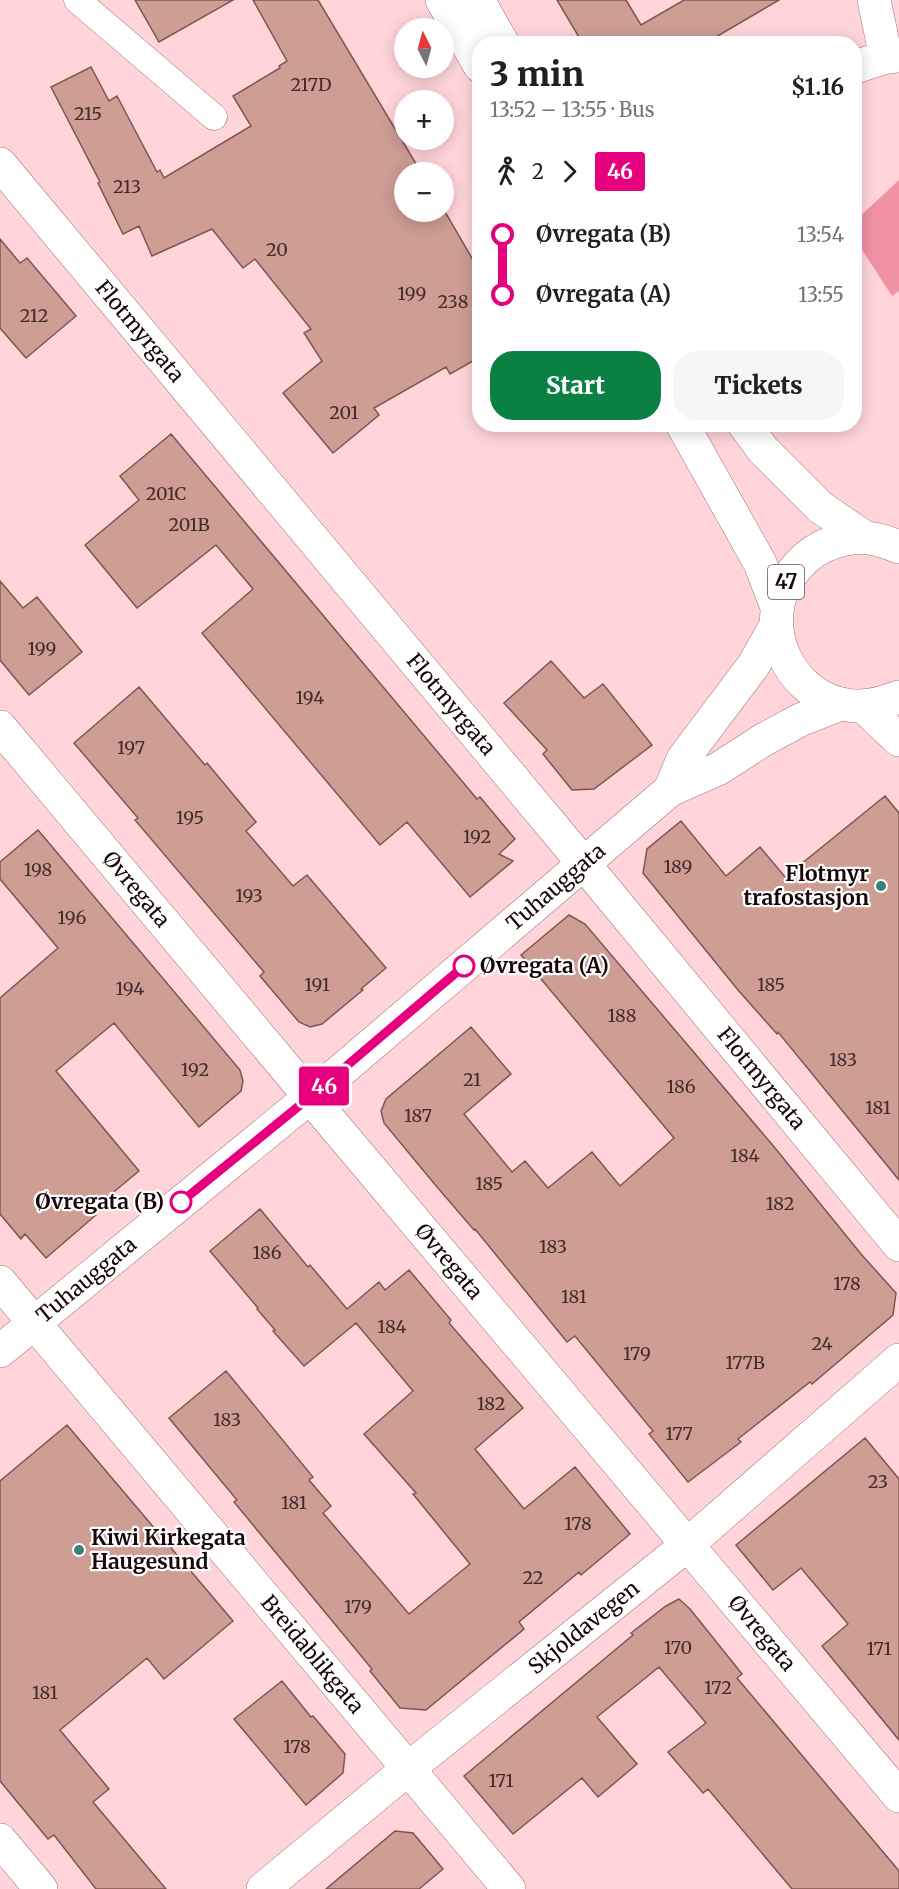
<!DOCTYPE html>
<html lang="en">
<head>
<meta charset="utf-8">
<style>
  :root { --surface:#fff; --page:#f6f6f6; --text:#202124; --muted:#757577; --accent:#0b8043 }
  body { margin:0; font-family:Merriweather,serif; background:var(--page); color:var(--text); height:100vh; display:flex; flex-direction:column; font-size:22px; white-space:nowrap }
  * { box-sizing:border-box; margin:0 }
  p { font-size:20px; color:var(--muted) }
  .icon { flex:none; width:33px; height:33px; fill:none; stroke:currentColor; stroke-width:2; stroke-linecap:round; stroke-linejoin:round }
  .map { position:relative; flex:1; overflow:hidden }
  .sheet { position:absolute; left:472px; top:36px; width:390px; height:396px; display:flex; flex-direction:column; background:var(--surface); border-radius:24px; box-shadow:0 3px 15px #0003 }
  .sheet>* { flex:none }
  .badge { padding:0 12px; border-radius:4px; font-size:21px; line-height:39px }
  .needle { width:39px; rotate:354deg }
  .fabs { position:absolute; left:394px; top:18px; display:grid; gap:12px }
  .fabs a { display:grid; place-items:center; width:60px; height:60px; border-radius:50%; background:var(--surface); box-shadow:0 3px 15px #0003; font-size:30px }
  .map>.badge { position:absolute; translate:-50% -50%; box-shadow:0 0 0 3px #fff }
  .legs { display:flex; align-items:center; gap:9px; height:66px; padding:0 18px; font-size:20px }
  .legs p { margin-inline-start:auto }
  .headline { display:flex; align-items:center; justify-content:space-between; height:102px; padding:0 18px }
  h1 { font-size:33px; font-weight:800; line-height:45px }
  .action { display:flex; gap:12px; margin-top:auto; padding:12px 18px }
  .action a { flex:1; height:69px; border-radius:24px; background:var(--accent); color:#fff; font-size:24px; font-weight:800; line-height:69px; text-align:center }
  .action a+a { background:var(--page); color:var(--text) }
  ul { padding:0 18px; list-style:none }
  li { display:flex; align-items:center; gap:21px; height:60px; font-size:22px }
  li i { display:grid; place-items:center; width:9px; height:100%; margin:0 8px; background:currentColor }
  li i::after { content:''; width:15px; height:15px; margin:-8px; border:4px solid; border-radius:50%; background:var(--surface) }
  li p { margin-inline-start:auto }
  li:first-child i { background:linear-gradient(#0000 50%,currentColor 0) }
  li:last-child i { background:linear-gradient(currentColor 50%,#0000 0) }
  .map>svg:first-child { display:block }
</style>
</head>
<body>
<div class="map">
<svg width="899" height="1889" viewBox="0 0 899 1889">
  <rect width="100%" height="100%" fill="#ffd5da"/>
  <path fill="#f192a2" d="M 899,180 L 899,291 L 892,296 L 855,239 L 855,221 Z"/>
  <path fill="#ce9d94" stroke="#81554e" stroke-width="1.5" d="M 135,0 L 233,0 L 159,42 Z
    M 253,0 L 318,0 L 421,172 L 405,172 L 405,212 L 444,210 L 480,272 L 480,357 L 450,374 L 446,367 L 374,408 L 379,415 L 333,453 L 283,393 L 322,361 L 304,333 L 311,329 L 255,259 L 243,268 L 212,229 L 152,256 L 139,226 L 123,234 L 98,183 L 100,182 L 51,87 L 91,67 L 109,101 L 117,96 L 157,172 L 160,170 L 164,178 L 251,126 L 233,96 L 280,68 L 279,66 L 287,61 Z
    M 557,0 L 626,0 L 641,25 L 684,0 L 779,0 L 704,44 L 583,44 Z
    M 0,239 L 20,263 L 27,258 L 76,316 L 26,358 L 0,328 Z
    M 171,434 L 477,799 L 480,797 L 515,839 L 499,854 L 513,861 L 470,897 L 407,822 L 380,845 L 202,633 L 253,589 L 216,545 L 137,608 L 85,545 L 139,500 L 120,476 Z
    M 0,581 L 23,608 L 37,597 L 82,652 L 29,695 L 0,660 Z
    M 551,661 L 584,698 L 603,684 L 652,745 L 594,789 L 572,790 L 543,754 L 547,750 L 504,703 Z
    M 139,687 L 205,765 L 207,763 L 256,822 L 246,831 L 293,886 L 307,875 L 386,968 L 361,989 L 363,990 L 322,1024 L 310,1027 L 299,1022 L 260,976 L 264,972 L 135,820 L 138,818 L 74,743 Z
    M 885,796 L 899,813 L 899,1180 L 778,1032 L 777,1034 L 738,990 L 643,873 L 647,849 L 681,821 L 726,876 L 760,847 L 785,877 Z
    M 38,830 L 240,1070 L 243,1081 L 241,1091 L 199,1127 L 114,1023 L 56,1071 L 139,1171 L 92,1210 L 96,1215 L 46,1258 L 25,1234 L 21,1239 L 0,1214 L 0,998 L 58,948 L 0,879 L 0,862 Z
    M 569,915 L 585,924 L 775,1148 L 861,1254 L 896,1293 L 893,1315 L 812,1384 L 810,1382 L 738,1439 L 741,1442 L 688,1482 L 649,1434 L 653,1431 L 575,1336 L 567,1342 L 475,1229 L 474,1230 L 437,1187 L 384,1123 L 381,1111 L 386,1099 L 471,1027 L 511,1074 L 464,1114 L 512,1172 L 525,1161 L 548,1188 L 592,1152 L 620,1186 L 674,1138 L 521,955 Z
    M 260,1209 L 308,1267 L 310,1265 L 347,1309 L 379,1282 L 385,1290 L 409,1270 L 451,1320 L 449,1323 L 523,1408 L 475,1449 L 524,1509 L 575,1467 L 630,1534 L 581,1575 L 579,1572 L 519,1622 L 524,1629 L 426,1710 L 400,1708 L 370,1671 L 372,1669 L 234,1502 L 237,1500 L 169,1418 L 226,1371 L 313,1477 L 309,1480 L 331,1506 L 323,1513 L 409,1614 L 470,1564 L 413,1494 L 416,1493 L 364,1434 L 413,1391 L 356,1323 L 304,1366 L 273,1331 L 275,1330 L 257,1309 L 258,1308 L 210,1251 Z
    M 67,1425 L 233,1621 L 164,1679 L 147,1658 L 60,1730 L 109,1789 L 93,1802 L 166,1889 L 96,1889 L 54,1835 L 48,1839 L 0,1781 L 0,1481 Z
    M 865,1438 L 899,1479 L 899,1740 L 822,1646 L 848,1624 L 801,1568 L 773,1590 L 736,1545 Z
    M 679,1599 L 690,1609 L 742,1674 L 737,1678 L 899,1871 L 899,1889 L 792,1889 L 708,1789 L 703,1793 L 668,1752 L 706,1723 L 659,1667 L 597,1717 L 637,1764 L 598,1797 L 582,1778 L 513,1834 L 464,1776 L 633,1635 L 631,1633 L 666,1606 Z
    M 282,1681 L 311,1717 L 313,1716 L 345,1754 L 343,1773 L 306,1805 L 234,1719 Z
    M 395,1831 L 413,1833 L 443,1869 L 419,1889 L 326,1889 Z"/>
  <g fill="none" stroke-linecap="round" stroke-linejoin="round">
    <defs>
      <path id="service" d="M 77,0 L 214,117"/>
      <g id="minor">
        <path d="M 874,0 L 886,57"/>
        <path d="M 855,67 L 886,57 L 899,56"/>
        <path id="s1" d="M 0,727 L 310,1097 L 899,1796"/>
        <path id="s2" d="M 0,1282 L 509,1889"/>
        <path d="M 0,1840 L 41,1889"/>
      </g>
      <g id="tertiary">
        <path id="s3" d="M 0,164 L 584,864 L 899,1245"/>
        <path id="s4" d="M 263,1889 L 409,1768 L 687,1545 L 899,1360"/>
      </g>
      <g id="secondary">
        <path d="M 670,790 L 683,759 L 753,666 L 776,625"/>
        <path id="s5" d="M 0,1351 L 310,1097 L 670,790 L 718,769 L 763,740 L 800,720 L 841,704"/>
      </g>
      <path id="primary" d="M 442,0 L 480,66
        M 478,0 L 503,44
        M 682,424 L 760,563 L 777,607
        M 744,424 L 763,450 L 820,507 L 864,537
        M 899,547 C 871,535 852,534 824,546 C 809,553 799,563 790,576 C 758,623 786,691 841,704 C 861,709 880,704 899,697
        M 863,706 L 899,740"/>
    </defs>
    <use href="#service" stroke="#a2737a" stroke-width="27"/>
    <use href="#minor" stroke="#a2737a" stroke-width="34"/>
    <use href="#tertiary" stroke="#a2737a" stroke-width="34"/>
    <use href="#secondary" stroke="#a2737a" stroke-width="34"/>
    <use href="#primary" stroke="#a2737a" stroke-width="34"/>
    <use href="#service" stroke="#fff" stroke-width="26"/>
    <use href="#minor" stroke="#fff" stroke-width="33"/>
    <use href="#tertiary" stroke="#fff" stroke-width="33"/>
    <use href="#secondary" stroke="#fff" stroke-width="33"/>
    <use href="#primary" stroke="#fff" stroke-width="33"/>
  </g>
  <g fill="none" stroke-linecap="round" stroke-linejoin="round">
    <defs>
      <path id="line-1" d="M 181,1202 L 310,1097 L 464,966"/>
    </defs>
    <use href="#line-1" stroke="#fff" stroke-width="14"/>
    <use href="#line-1" stroke="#e6007e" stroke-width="9"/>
  </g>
  <g fill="#39807c" stroke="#fff" stroke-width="2">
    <circle cx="881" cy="886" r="6"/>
    <circle cx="79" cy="1550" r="6"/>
  </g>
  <g fill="#fff" stroke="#e6007e" stroke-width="3">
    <circle cx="464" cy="966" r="10"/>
    <circle cx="181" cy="1202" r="10"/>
  </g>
  <g text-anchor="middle" stroke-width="4.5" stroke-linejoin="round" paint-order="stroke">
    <g font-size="18" fill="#452c2c">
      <text x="311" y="91">217D</text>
      <text x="88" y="120">215</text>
      <text x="127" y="193">213</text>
      <text x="277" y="256">20</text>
      <text x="412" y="300">199</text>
      <text x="453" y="308">238</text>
      <text x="34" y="322">212</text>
      <text x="344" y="419">201</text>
      <text x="166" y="500">201C</text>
      <text x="189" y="531">201B</text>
      <text x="42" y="655">199</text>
      <text x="310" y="704">194</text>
      <text x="131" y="754">197</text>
      <text x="190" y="824">195</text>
      <text x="477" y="843">192</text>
      <text x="678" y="873">189</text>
      <text x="38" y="876">198</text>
      <text x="249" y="902">193</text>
      <text x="72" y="924">196</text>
      <text x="317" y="991">191</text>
      <text x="771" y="991">185</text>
      <text x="130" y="995">194</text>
      <text x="622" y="1022">188</text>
      <text x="843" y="1066">183</text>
      <text x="195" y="1076">192</text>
      <text x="472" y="1086">21</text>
      <text x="681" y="1093">186</text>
      <text x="878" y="1114">181</text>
      <text x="418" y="1122">187</text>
      <text x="745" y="1162">184</text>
      <text x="489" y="1190">185</text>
      <text x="780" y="1210">182</text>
      <text x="553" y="1253">183</text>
      <text x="267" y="1259">186</text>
      <text x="847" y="1290">178</text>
      <text x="574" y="1303">181</text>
      <text x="392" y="1333">184</text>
      <text x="822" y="1350">24</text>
      <text x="637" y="1360">179</text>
      <text x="745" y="1369">177B</text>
      <text x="491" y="1410">182</text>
      <text x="227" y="1426">183</text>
      <text x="679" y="1440">177</text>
      <text x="878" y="1488">23</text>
      <text x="294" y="1509">181</text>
      <text x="578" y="1530">178</text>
      <text x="533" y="1584">22</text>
      <text x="358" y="1613">179</text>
      <text x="678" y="1654">170</text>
      <text x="879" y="1655">171</text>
      <text x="718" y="1694">172</text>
      <text x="45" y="1699">181</text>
      <text x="297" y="1753">178</text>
      <text x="501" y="1787">171</text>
    </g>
    <rect fill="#fff" stroke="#5d5154" stroke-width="1.5" x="768" y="565" width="36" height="34" rx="4.5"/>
    <g font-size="20" font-weight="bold" fill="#17070a">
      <text x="786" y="589">47</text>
    </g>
    <g font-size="21" fill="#17070a" stroke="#fff">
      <text dy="7" stroke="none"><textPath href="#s3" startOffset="218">Flotmyrgata</textPath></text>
      <text dy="7" stroke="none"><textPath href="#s3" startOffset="704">Flotmyrgata</textPath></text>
      <text dy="7" stroke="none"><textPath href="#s5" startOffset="724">Tuhauggata</textPath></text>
      <text dy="7" stroke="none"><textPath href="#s1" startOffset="212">Øvregata</textPath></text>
      <text dy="7" stroke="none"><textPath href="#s3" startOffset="1190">Flotmyrgata</textPath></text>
      <text dy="7" stroke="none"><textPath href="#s1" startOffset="698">Øvregata</textPath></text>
      <text dy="7" stroke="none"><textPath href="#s5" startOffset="112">Tuhauggata</textPath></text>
      <text dy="7" stroke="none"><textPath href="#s4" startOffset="414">Skjoldavegen</textPath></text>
      <text dy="7" stroke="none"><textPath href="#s1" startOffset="1184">Øvregata</textPath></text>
      <text dy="7" stroke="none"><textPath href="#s2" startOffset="486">Breidablikgata</textPath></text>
    </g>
    <g font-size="21" font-weight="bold" fill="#17070a" stroke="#fff" text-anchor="end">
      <text x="869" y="881">Flotmyr<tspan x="869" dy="24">trafostasjon</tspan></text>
      <text x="91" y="1545" text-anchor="start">Kiwi Kirkegata<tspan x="91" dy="24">Haugesund</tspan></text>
    </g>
    <g font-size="21" font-weight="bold" fill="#17070a" stroke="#fff" text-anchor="start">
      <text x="480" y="973">Øvregata (A)</text>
      <text x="164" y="1209" text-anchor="end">Øvregata (B)</text>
    </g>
  </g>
</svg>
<div class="fabs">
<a><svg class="needle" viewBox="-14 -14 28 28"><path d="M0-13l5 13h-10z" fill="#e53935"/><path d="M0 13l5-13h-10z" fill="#757577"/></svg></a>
<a>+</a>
<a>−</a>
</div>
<b class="badge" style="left:324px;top:1086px;background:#e6007e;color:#fff">46</b>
<section class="sheet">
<div class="headline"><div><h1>3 min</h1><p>13:52 – 13:55 · Bus</p></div><b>$1.16</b></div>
<div class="legs"><svg class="icon" aria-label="walk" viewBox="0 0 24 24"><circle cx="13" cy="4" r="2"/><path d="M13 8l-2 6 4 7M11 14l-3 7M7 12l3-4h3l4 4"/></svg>2<svg class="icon" aria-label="forward" viewBox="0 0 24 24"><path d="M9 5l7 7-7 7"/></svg><b class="badge" style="background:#e6007e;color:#fff">46</b></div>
<ul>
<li><i style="color:#e6007e"></i><b>Øvregata (B)</b><p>13:54</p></li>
<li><i style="color:#e6007e"></i><b>Øvregata (A)</b><p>13:55</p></li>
</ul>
<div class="action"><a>Start</a><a>Tickets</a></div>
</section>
</div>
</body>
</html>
